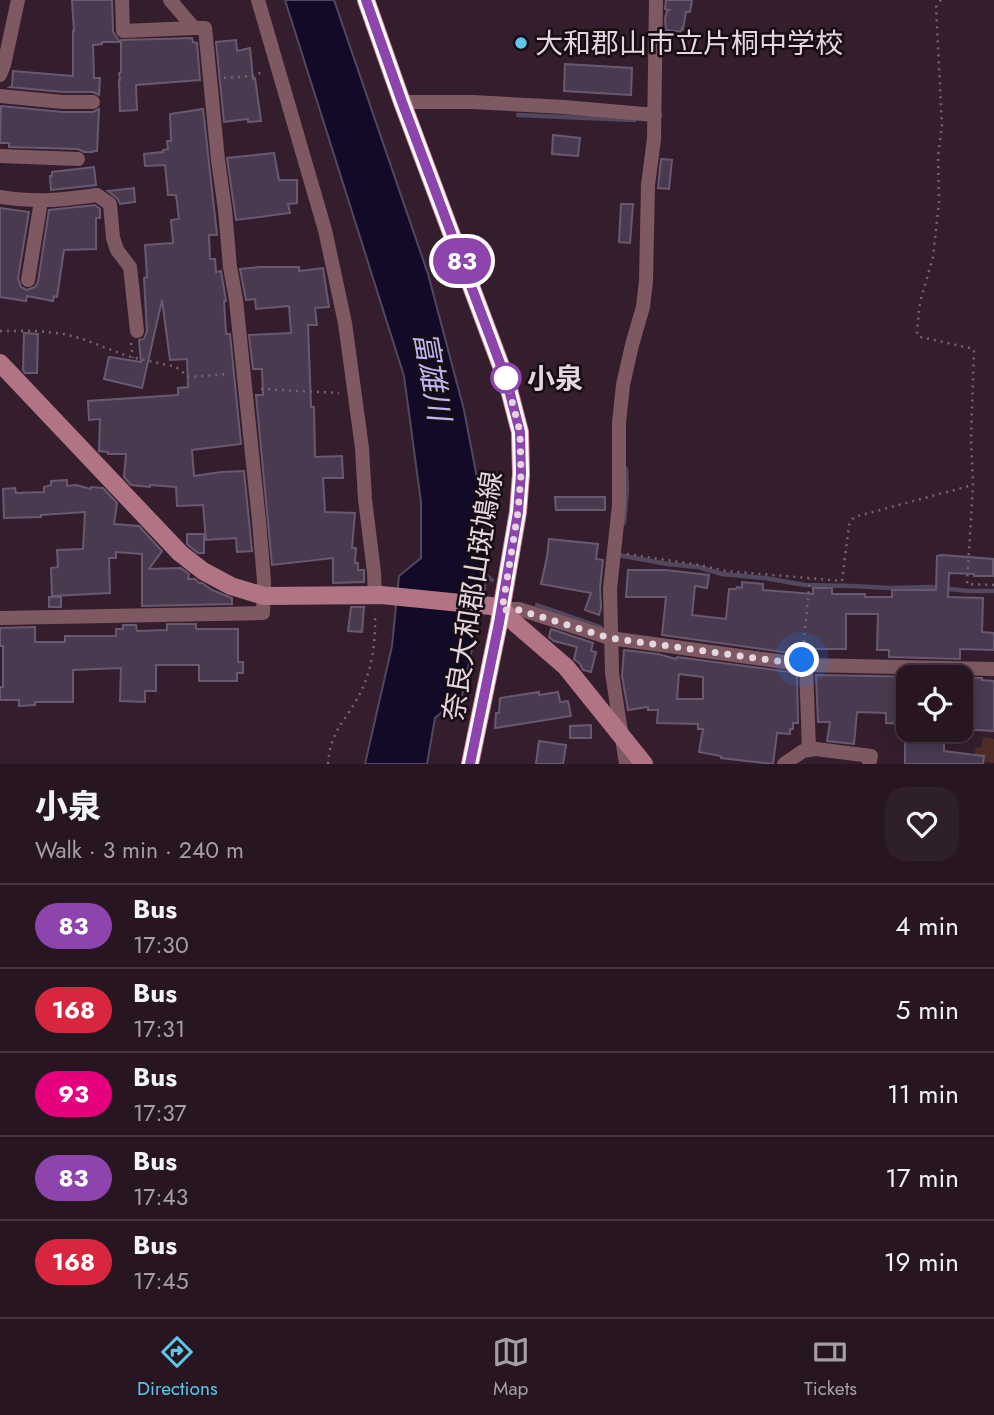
<!DOCTYPE html>
<html lang="en">
<head>
<meta charset="utf-8">
<style>
  :root { --surface:#271622; --page:#2f1f2a; --text:#f1f3f6; --muted:#a49fa5; --line:#433540; --accent:#5cc7e8 }
  body { margin:0; font-family:Jost,"Noto Sans JP",sans-serif; background:var(--page); color:var(--text); height:100vh; display:flex; flex-direction:column; font-size:26px; white-space:nowrap }
  * { box-sizing:border-box; margin:0 }
  p { font-size:23px; color:var(--muted) }
  .icon { flex:none; width:38px; height:38px; fill:none; stroke:currentColor; stroke-width:2; stroke-linecap:round; stroke-linejoin:round }
  .map { position:relative; height:764px; overflow:hidden }
  .sheet { display:flex; flex-direction:column; background:var(--surface); flex:1 }
  .sheet>* { flex:none }
  .badge { padding:0 14px; border-radius:23px; font-size:24px; line-height:46px }
  .fabs { position:absolute; left:896px; top:665px; display:grid; gap:14px }
  .fabs a { display:grid; place-items:center; width:77px; height:77px; border-radius:14px; background:var(--surface); box-shadow:0 4px 18px #0003,0 0 0 2px var(--line); font-size:35px }
  .you { position:absolute; width:35px; height:35px; margin:-18px; border:5px solid #fff; border-radius:50%; background:#1a73e8; box-shadow:0 0 0 10px #1a73e833 }
  .map>.badge { position:absolute; translate:-50% -50%; box-shadow:0 0 0 4px #fff }
  .round { display:grid; place-items:center; flex:none; width:74px; height:74px; border-radius:21px; background:var(--page) }
  .head { display:flex; align-items:center; justify-content:space-between; height:119px; padding:0 35px }
  h1 { font-size:33px; font-weight:800; line-height:52px }
  ul { padding:0; list-style:none }
  li { display:flex; align-items:center; gap:21px; height:84px; padding:0 35px; border-top:2px solid var(--line) }
  li div { flex:1 }
  li b { display:block; font-size:26px }
  li em { font-style:normal }
  li .badge { min-width:77px; font-weight:700; text-align:center }
  .menu { display:flex; justify-content:space-around; align-items:center; height:98px; border-top:2px solid var(--line); background:var(--surface); font-size:19px; color:var(--muted) }
  .menu a { display:grid; justify-items:center; gap:4px }
  .menu .on { color:var(--accent) }
  .map>svg:first-child { display:block }
</style>
</head>
<body>
<div class="map">
<svg width="994" height="764" viewBox="0 0 994 764">
  <rect width="100%" height="100%" fill="#341e2d"/>
  <path fill="#502c28" d="M 983,737 L 994,739 L 994,763 L 973,759 L 976,747 L 981,748 Z"/>
  <path fill="#120a27" stroke="#51475e" stroke-width="2" d="M 285,0 L 334,0 L 428,274 L 464,410 L 482,504 L 487,567 L 485,590 L 462,695 L 435,718 L 427,764 L 365,764 L 392,646 L 399,576 L 421,558 L 421,502 L 404,376 Z"/>
  <g fill="none" stroke-linecap="round" stroke-linejoin="round">
    <path stroke="#51475e" stroke-width="4.5" d="M 518,115 L 635,120
      M 624,523 L 627,489 L 626,469
      M 618,555 L 667,564 L 698,567 L 722,574 L 765,578 L 805,585 L 851,586 L 890,588 L 930,587 L 969,591 L 994,591
      M 482,573 L 492,580
      M 537,605 L 600,627 L 604,632
      M 805,660 L 807,644"/>
  </g>
  <path fill="#493a50" stroke="#695970" stroke-width="2" fill-rule="evenodd" d="M 72,0 L 112,0 L 113,32 L 120,42 L 102,42 L 102,44 L 93,45 L 94,78 L 100,78 L 99,95 L 93,92 L 63,92 L 10,87 L 12,86 L 13,71 L 73,76 L 73,31 L 74,31 Z
    M 666,0 L 692,0 L 690,12 L 686,12 L 683,29 L 682,28 L 681,32 L 666,30 L 665,18 L 667,11 L 669,10 L 665,9 Z
    M 192,38 L 193,42 L 197,43 L 200,80 L 136,85 L 137,110 L 120,111 L 119,80 L 120,80 L 119,73 L 121,72 L 121,40 Z
    M 236,40 L 237,51 L 250,48 L 253,79 L 255,78 L 261,121 L 248,122 L 248,119 L 224,122 L 216,42 Z
    M 565,64 L 632,68 L 631,95 L 564,91 Z
    M 1,106 L 63,112 L 93,112 L 99,109 L 97,151 L 93,151 L 93,152 L 84,152 L 78,149 L 9,147 L 9,143 L 0,143 Z
    M 203,109 L 217,235 L 209,235 L 210,259 L 215,259 L 216,272 L 221,271 L 226,301 L 224,301 L 226,334 L 230,334 L 241,444 L 192,450 L 194,476 L 221,472 L 244,471 L 252,551 L 237,552 L 236,538 L 206,540 L 203,505 L 177,506 L 176,487 L 150,485 L 150,487 L 131,485 L 124,477 L 126,454 L 108,454 L 108,452 L 99,451 L 100,419 L 89,420 L 88,401 L 178,395 L 178,388 L 188,387 L 187,359 L 170,360 L 162,300 L 142,388 L 104,379 L 109,357 L 141,362 L 139,340 L 144,339 L 147,331 L 144,278 L 147,277 L 145,245 L 173,243 L 171,220 L 179,219 L 176,195 L 168,195 L 165,165 L 145,166 L 144,154 L 163,152 L 163,150 L 168,149 L 167,141 L 171,141 L 170,114 Z
    M 553,135 L 580,138 L 578,156 L 552,154 Z
    M 274,153 L 279,180 L 297,180 L 297,203 L 288,204 L 290,213 L 236,220 L 227,158 Z
    M 661,159 L 672,160 L 669,189 L 658,188 Z
    M 94,167 L 96,185 L 51,190 L 50,176 L 52,176 L 52,172 Z
    M 134,188 L 135,202 L 120,204 L 118,199 L 108,191 Z
    M 621,204 L 633,204 L 630,243 L 619,242 Z
    M 95,205 L 100,209 L 100,218 L 96,218 L 96,249 L 64,250 L 57,297 L 54,296 L 53,301 L 27,296 L 26,301 L 0,297 L 0,208 L 29,212 L 18,278 L 21,287 L 27,290 L 35,287 L 38,282 L 49,210 Z
    M 260,267 L 299,267 L 299,271 L 323,268 L 329,307 L 315,308 L 317,325 L 308,325 L 311,407 L 314,407 L 315,457 L 342,456 L 343,478 L 323,478 L 325,512 L 355,513 L 352,548 L 356,548 L 355,563 L 358,563 L 358,570 L 364,570 L 364,582 L 333,583 L 333,558 L 272,565 L 256,395 L 263,395 L 262,369 L 253,369 L 249,335 L 291,333 L 289,306 L 256,309 L 255,299 L 246,300 L 240,269 Z
    M 24,333 L 38,334 L 37,373 L 25,373 L 23,370 Z
    M 67,480 L 67,486 L 76,485 L 91,489 L 91,487 L 103,488 L 117,503 L 114,524 L 139,526 L 162,551 L 149,569 L 181,568 L 189,574 L 188,579 L 195,579 L 199,583 L 202,583 L 212,590 L 232,598 L 232,604 L 142,606 L 142,554 L 116,552 L 116,558 L 109,558 L 110,593 L 52,596 L 51,568 L 58,567 L 57,550 L 83,549 L 85,512 L 41,515 L 41,517 L 4,518 L 3,489 L 15,488 L 16,493 L 44,492 L 44,487 L 51,485 L 51,481 Z
    M 555,497 L 605,497 L 605,510 L 556,510 Z
    M 187,534 L 204,534 L 204,553 L 198,553 L 187,544 Z
    M 549,539 L 598,544 L 596,559 L 603,560 L 600,588 L 601,608 L 599,615 L 585,610 L 591,593 L 541,584 L 547,557 Z
    M 942,555 L 993,559 L 993,576 L 974,576 L 974,574 L 949,573 L 948,597 L 983,598 L 982,632 L 994,633 L 994,650 L 960,649 L 960,659 L 889,657 L 889,650 L 877,650 L 878,614 L 846,614 L 846,649 L 798,649 L 797,654 L 662,635 L 666,597 L 626,597 L 628,570 L 665,570 L 709,575 L 707,588 L 695,586 L 692,615 L 726,619 L 729,589 L 736,589 L 737,587 L 742,588 L 742,582 L 763,584 L 763,590 L 813,594 L 813,588 L 832,588 L 832,594 L 865,594 L 865,597 L 892,597 L 892,590 L 936,590 L 937,556 Z
    M 49,597 L 61,597 L 61,607 L 49,607 Z
    M 351,607 L 364,607 L 362,632 L 348,631 Z
    M 167,624 L 196,624 L 196,629 L 238,629 L 238,662 L 243,662 L 243,673 L 237,673 L 237,681 L 199,681 L 199,665 L 156,665 L 156,691 L 145,691 L 145,702 L 120,701 L 121,668 L 73,670 L 73,702 L 35,702 L 35,705 L 19,706 L 19,700 L 0,700 L 0,687 L 3,687 L 3,646 L 0,646 L 0,628 L 35,627 L 35,642 L 65,642 L 65,636 L 116,636 L 116,629 L 123,629 L 123,625 L 136,625 L 137,631 L 167,630 Z
    M 551,629 L 593,643 L 591,651 L 596,652 L 591,672 L 583,670 L 580,664 L 574,659 L 577,647 L 554,641 L 549,637 Z
    M 624,650 L 658,654 L 676,659 L 677,657 L 797,673 L 798,723 L 793,723 L 793,729 L 790,729 L 790,734 L 777,733 L 773,764 L 721,758 L 721,756 L 699,752 L 703,729 L 698,729 L 698,724 L 657,723 L 658,710 L 648,710 L 648,707 L 628,710 L 622,676 ZM 679,674 L 703,677 L 703,699 L 677,699 Z
    M 816,675 L 929,677 L 908,677 L 908,724 L 886,723 L 886,713 L 857,712 L 854,744 L 827,741 L 830,722 L 818,722 Z
    M 961,678 L 982,678 L 982,680 L 994,681 L 994,731 L 961,729 Z
    M 539,692 L 539,695 L 558,692 L 560,702 L 568,701 L 571,716 L 495,728 L 496,713 L 499,713 L 500,698 Z
    M 591,725 L 591,738 L 570,738 L 570,726 Z
    M 905,730 L 944,730 L 944,751 L 984,756 L 983,764 L 905,764 Z
    M 539,741 L 566,745 L 563,764 L 536,764 Z"/>
  <g fill="none" stroke-linecap="round" stroke-linejoin="round">
    <path stroke="#776370" stroke-width="2.5" stroke-dasharray="2 5" stroke-linecap="butt" d="M 941,0 L 936,7 L 942,126 L 938,156 L 939,202 L 933,257 L 920,302 L 917,331 L 917,335 L 921,337 L 970,348 L 974,350 L 971,438 L 973,485 L 967,584 L 994,585
      M 224,78 L 252,76 L 265,71
      M 0,331 L 38,331 L 64,334 L 83,339 L 127,356 L 176,367 L 189,377 L 229,374
      M 131,343 L 133,358
      M 261,389 L 339,393
      M 627,554 L 699,565 L 726,571 L 842,581 L 849,525 L 854,517 L 973,485
      M 803,649 L 810,579
      M 328,764 C 331,730 342,726 357,699 C 372,673 376,642 375,613"/>
    <path stroke="#7f5962" stroke-width="14" d="M 122,0 L 123,31 L 194,28
      M 258,0 L 325,230 L 345,323 L 362,448 L 365,499 L 374,572 L 375,595
      M 0,75 L 4,65 L 18,0
      M 0,96 L 63,102 L 93,102
      M 402,102 L 472,102 L 564,107 L 655,115
      M 0,156 L 78,159
      M 0,197 C 37,203 61,200 97,195 L 110,204 L 113,238 L 117,250 L 130,267 L 137,331
      M 28,280 L 41,201
      M 502,609 L 519,609 L 610,638 L 806,665 L 994,669
      M 0,618 L 263,613 L 264,581 L 259,521 L 236,300 L 230,267 L 225,210 L 218,160 L 205,28 L 194,28 L 170,0
      M 806,665 L 809,750
      M 626,764 L 612,673 L 610,589 L 619,505 L 619,423 L 623,385 L 632,345 L 643,307 L 646,281 L 648,185 L 654,139 L 656,0
      M 784,764 L 803,751 L 816,749 L 871,756 L 869,764"/>
    <path stroke="#b17484" stroke-width="18" d="M 0,363 L 180,553 L 203,571 L 231,586 L 264,596 L 381,595 L 491,606 L 502,609 L 515,623 L 566,667 L 644,764"/>
    <path stroke="#d7899e" stroke-width="18" d="M 366,0 L 402,102 L 507,382 L 520,432 L 521,474 L 518,512 L 499,623 L 470,764"/>
  </g>
  <g fill="none" stroke-linecap="round" stroke-linejoin="round">
    <defs>
      <path id="line" d="M 366,0 L 402,102 L 507,382 L 520,432 L 521,474 L 518,512 L 499,623 L 470,764"/>
    </defs>
    <use href="#line" stroke="#fff" stroke-width="16"/>
    <use href="#line" stroke="#8e44ad" stroke-width="10"/>
    <path stroke="#e4d5de" stroke-width="7" stroke-dasharray="0 12.6" d="M 506,378 L 520,432 L 521,474 L 518,512 L 502,610 L 519,610 L 610,638 L 806,665 L 802,660"/>
  </g>
  <circle fill="#5cc7e8" stroke="#160c12" stroke-width="2.5" cx="521" cy="43" r="7"/>
  <circle fill="#fff" stroke="#8e44ad" stroke-width="3.5" cx="506" cy="378" r="14"/>
  <g text-anchor="middle" stroke-width="5" stroke-linejoin="round" paint-order="stroke">
    <g font-size="28" fill="#e4d5de" stroke="#160c12" text-anchor="start">
      <text x="535" y="53">大和郡山市立片桐中学校</text>
    </g>
    <g font-size="28" font-weight="bold" fill="#e4d5de" stroke="#160c12" text-anchor="start">
      <text x="527" y="388">小泉</text>
    </g>
    <g font-size="28" fill="#e4d5de" stroke="#160c12">
      <text transform="translate(472 596) rotate(-81)" y="10">奈良大和郡山斑鳩線</text>
    </g>
    <g font-size="30" font-style="italic" fill="#bfb5f2" stroke="#160c12">
      <text transform="translate(432 376) rotate(80)" y="10">富雄川</text>
    </g>
  </g>
</svg>
<div class="fabs">
<a><svg class="icon" aria-label="locate" viewBox="0 0 24 24"><circle cx="12" cy="12" r="6"/><path d="M12 2v4M12 18v4M2 12h4M18 12h4"/></svg></a>
</div>
<div class="you" style="left:802px;top:660px"></div>
<b class="badge" style="left:462px;top:261px;background:#8e44ad;color:#fff">83</b>
</div>
<section class="sheet">
<div class="head"><div><h1>小泉</h1><p>Walk · 3 min · 240 m</p></div><a class="round"><svg class="icon" aria-label="heart" viewBox="0 0 24 24"><path d="M12 20l-8-8c-3-5 5-10 8-4 3-6 11-1 8 4z"/></svg></a></div>
<ul>
<li><span class="badge" style="background:#8e44ad;color:#fff">83</span><div><b>Bus</b><p>17:30</p></div><em>4 min</em></li>
<li><span class="badge" style="background:#d7263d;color:#fff">168</span><div><b>Bus</b><p>17:31</p></div><em>5 min</em></li>
<li><span class="badge" style="background:#e6007e;color:#fff">93</span><div><b>Bus</b><p>17:37</p></div><em>11 min</em></li>
<li><span class="badge" style="background:#8e44ad;color:#fff">83</span><div><b>Bus</b><p>17:43</p></div><em>17 min</em></li>
<li><span class="badge" style="background:#d7263d;color:#fff">168</span><div><b>Bus</b><p>17:45</p></div><em>19 min</em></li>
</ul>
</section>
<nav class="menu">
<a class="on"><svg class="icon" aria-label="directions" viewBox="0 0 24 24"><path d="M12 3l9 9-9 9-9-9zM9 14v-3h6M13 9l2 2-2 2"/></svg>Directions</a>
<a><svg class="icon" aria-label="map" viewBox="0 0 24 24"><path d="M3 6l6-2 6 2 6-2v14l-6 2-6-2-6 2zM9 4v14M15 6v14"/></svg>Map</a>
<a><svg class="icon" aria-label="tickets" viewBox="0 0 24 24"><path d="M3 7h18v10H3zM15 7v10"/></svg>Tickets</a>
</nav>
</body>
</html>
